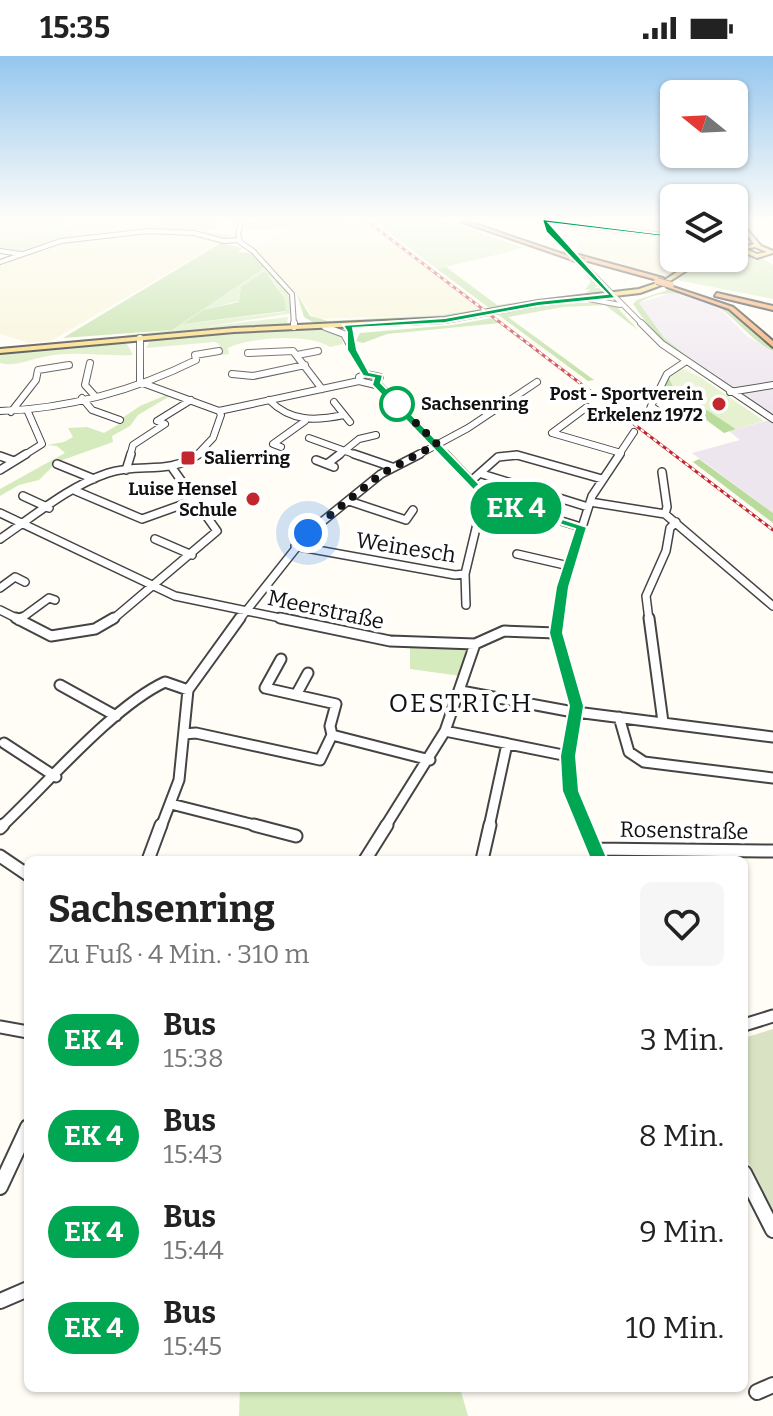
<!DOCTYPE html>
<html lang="de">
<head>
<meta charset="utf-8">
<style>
  :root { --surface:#fff; --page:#f6f6f6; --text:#222; --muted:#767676 }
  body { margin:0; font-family:Bitter,serif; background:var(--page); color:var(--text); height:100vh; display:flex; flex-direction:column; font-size:30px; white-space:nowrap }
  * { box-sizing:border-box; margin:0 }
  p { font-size:26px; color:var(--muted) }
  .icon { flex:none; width:44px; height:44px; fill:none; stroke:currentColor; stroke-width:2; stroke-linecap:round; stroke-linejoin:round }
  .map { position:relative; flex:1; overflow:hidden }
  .details { position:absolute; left:24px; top:800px; width:724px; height:536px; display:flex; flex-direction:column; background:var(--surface); border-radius:12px; box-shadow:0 2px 6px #0004 }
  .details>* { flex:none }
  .badge { padding:0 16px; border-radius:26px; font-size:28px; line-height:52px }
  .needle { width:52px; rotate:288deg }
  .controls { position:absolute; left:660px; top:24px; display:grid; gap:16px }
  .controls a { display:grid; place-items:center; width:88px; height:88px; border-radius:12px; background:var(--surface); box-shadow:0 2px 6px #0004; font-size:40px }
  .you { position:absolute; width:40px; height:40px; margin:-20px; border:6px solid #fff; border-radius:50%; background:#1a73e8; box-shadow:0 0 0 12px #1a73e833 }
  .map>.badge { position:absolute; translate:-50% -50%; box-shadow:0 0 0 4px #fff }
  .round { display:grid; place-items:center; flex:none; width:84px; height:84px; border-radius:12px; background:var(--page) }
  .overview { display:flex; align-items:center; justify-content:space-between; height:136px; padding:0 24px }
  h1 { font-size:38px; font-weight:700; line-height:60px }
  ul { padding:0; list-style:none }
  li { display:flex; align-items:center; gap:24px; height:96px; padding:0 24px }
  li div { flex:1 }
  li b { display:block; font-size:30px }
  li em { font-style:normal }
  li .badge { min-width:88px; font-weight:700; text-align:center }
  .status { display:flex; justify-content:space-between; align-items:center; height:56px; padding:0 40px; background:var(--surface); direction:ltr }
  .status svg { height:22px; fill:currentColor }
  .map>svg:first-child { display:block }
</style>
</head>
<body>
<div class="status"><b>15:35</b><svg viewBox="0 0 49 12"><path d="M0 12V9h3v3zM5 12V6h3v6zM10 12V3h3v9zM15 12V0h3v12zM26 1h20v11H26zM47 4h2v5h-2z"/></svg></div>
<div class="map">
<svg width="773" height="1360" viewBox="0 0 773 1360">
  <rect width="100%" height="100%" fill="#fffdf5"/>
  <path fill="#eee6ef" d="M 678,235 L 718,251 L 748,281 L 773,295 L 773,361 L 701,311 L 664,282 L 638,247 Z
    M 773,363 L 773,457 L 692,397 L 740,384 L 729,375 Z"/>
  <path fill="#f6f3d4" d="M 69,165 L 153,165 L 156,172 L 72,182 Z
    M 366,165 L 467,243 L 478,253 L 441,259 L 315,263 L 297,238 L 252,192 L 293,173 Z
    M 550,165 L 674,165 L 674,202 L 689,202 L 659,219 L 574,196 L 588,170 Z
    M 146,177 L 196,179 L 221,186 L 51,285 L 29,287 L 0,278 L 0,208 L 65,186 Z"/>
  <path fill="#d5ebbd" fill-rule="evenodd" d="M 155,165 L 218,165 L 215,174 L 194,175 L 234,179 L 225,183 L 164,174 L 62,185 L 25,196 L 0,192 L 0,186 L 72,176 L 72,183 L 160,173 Z
    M 262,165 L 366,165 L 481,253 L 366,165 L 241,175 L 243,166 Z
    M 374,165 L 445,165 L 524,192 L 437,213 Z
    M 734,199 L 764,203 L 773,209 L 773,243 L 677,224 C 693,213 707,197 727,206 L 729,205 L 723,202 L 734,202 Z
    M 266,211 L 287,234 L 293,257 L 204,271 L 288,261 L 287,269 L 127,282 L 126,279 L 172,274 ZM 264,216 C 277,225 284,240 285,256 L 183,268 L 203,254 L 239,245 L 241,231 Z
    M 330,273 L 340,279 L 343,288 L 330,291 C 309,277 251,281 228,292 L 229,298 L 222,299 L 219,288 L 215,286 L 146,292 L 150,285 L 147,284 L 153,282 L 279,274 Z
    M 125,285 L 118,287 L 127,288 L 133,299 C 104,301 72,294 43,301 C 29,304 13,311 0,307 L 0,297 Z
    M 166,339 L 170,340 L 138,359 L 130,370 L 112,380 L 113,386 L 57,406 L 39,424 L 19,429 L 0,440 L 0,433 L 65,397 L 57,390 L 47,389 L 64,386 L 73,381 L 68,372 L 87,371 L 104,377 L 121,367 L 118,365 L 140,350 Z
    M 410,592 L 466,593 L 461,620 L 410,613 Z
    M 240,1332 L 460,1332 L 468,1360 L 239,1360 Z"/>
  <path fill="#b9dc9c" d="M 221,187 L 242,192 L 238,196 L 252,197 L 266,211 L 172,274 L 63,282 Z
    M 446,211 L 497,249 L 586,237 L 591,233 L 585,234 L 591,226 L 585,218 L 591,219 L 600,229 L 594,232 L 600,232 L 602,236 L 492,254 L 437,213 Z
    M 263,216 L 267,217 L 284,242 L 286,255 L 183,268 L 203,254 L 239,246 L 241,231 Z
    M 674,232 C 694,239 717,244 734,257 C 749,268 756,282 773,290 L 773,295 C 752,285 743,270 725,256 C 701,237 665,230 639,247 L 664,282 L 701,311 C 667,291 654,279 633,248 L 637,244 Z
    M 297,238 L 310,260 L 328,265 L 441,259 L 481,253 L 485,256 L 443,262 L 316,268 L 304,261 Z
    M 602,246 L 616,250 L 638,274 L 605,249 L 563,251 L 508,261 L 594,324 L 588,325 L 497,258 L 559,248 Z
    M 492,262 L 500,267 L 387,278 L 363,287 L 356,285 L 360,277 L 453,269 Z
    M 669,322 L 674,332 L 736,373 L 724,377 L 664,333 Z
    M 699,403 L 773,457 L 773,467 L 693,406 Z"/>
  <path fill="#d9e3c4" d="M 773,973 L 773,1156 L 744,1098 L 744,982 Z"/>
  <path fill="#e6f2cf" d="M 0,165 L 69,165 L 72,176 L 0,186 Z
    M 681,312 L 700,321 L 764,365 L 736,373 L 674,332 L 669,322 L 671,316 Z"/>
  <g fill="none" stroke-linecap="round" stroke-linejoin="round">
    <defs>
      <path id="minor-far5" d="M 241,165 L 238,177 L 240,186 L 253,195 L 292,238 L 294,269
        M 540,165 L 674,180
        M 544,165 L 549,174 L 643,269
        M 734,189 L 744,190
        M 0,195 L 21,198
        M 0,206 L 61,185 L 148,175 L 194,177 L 224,185 L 239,184
        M 589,243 L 620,249"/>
      <path id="minor-far4" d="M 294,267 L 294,271
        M 641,267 L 662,288 L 773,363
        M 325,271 L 344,278 L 366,318
        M 140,282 L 140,326
        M 248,297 L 293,295 L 322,333
        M 297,299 L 318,295
        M 90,307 L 85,329 L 94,339
        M 232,318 L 253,320 L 305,309
        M 366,318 L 359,321 L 359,325 L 380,330 L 447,400
        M 366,318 L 380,321 L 376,327
        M 140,326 L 219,355 L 359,325
        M 730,336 L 773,329
        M 82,342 L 92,354 L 120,364
        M 269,344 C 291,366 315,365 344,359
        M 334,346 L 350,366
        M 651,350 L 662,358 L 662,363 L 647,360 Z
        M 651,350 L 667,318 L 685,306
        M 587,351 L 552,377 L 621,397
        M 0,355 C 67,353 136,334 196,304 L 195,299 L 219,295
        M 11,356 L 36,324 L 38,314 L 69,309
        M 309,382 L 359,400
        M 281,391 L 273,388 L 305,365
        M 23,400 L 42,388 L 28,356
        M 130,400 L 133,389 L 165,368 L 157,365 L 191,344
        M 196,400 L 213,382 L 221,359 L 219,355
        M 338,400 L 359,383 L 376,379
        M 416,400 L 468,372 L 537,326
        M 511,400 L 519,400
        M 618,400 L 634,376"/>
      <path id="minor-far3" d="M 354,398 L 392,411
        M 445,398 L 487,442 L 581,471
        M 0,400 L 14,405
        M 316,404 L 334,411
        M 57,408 L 94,423
        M 327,408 L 340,398
        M 0,414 L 26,398
        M 126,414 L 131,398
        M 662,416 L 667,451 L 665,458
        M 482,418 L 588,451
        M 471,425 L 498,401 L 517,399 L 602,423
        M 76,435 L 142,463 L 195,444
        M 23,440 L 49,452
        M 349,445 L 406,464 L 413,454
        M 590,446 L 665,458 L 773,550
        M 0,457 L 175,540 L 290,564
        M 0,483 C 34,460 69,430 108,417 C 141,406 167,420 199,398
        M 155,483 L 192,499
        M 295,490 L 455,519 L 465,518 L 478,464 L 487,442
        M 517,498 L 569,510
        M 465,518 L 466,549
        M 0,532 L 15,521 L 25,526
        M 0,554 L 20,564
        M 19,564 L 49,542 L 55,544
        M 112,564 L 217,475 L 173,413
        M 239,564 L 308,477 L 381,418 L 420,398
        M 558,564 L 563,531 L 592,440 L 620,398
        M 649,564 L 646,540 L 666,495 L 670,472 L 676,466"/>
      <path id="minor-far2" d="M 16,562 L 51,580 L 95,573 L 114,562
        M 280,562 L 390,585 L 475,588
        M 558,562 L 556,577 L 576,650 L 568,700 L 571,735 L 586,771
        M 649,562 L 663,666
        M 19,564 L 22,562
        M 281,603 L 265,632 L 336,648 L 330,670 L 332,679
        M 60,629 L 116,660
        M 461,635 L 568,655 L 773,681
        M 296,639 L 308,617
        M 619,661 L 629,696 L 644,706 L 773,722
        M 445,675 L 568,700
        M 184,678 L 196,677 L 320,704 L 332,679 L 430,704
        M 4,687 L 56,721
        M 171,748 L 262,771
        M 1,771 C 45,730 113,650 165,626 L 188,634
        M 161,771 L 179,724 L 188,634 L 240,562
        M 385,771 L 445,675 L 475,588 L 504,575 L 556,577
        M 489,771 L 507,688"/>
      <path id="minor-far1" d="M 254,769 L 296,780
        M 585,769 L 599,804
        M 0,772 L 3,769
        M 594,793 L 773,795
        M 0,800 L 28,819
        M 148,804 L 161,769
        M 365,804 L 387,769
        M 482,804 L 490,769
        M 744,969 L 773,960
        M 0,971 L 28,976"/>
      <path id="minor" d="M 744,1117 L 773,1174
        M 0,1131 L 28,1071
        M 0,1245 L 28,1233
        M 757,1336 L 773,1329"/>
      <path id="major" d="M 736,165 L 740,165 L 761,190 L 773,195 L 773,197 L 757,202 L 739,194 L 739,192 L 754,188 ZM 755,191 L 767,196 L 757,198 L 746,193 Z
        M 699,202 L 706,202 L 667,227 L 640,237 L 538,249 L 445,266 L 234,276 L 0,297 L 0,293 L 234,272 L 445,262 L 538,245 L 639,233 L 663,225 Z"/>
      <path id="highway" d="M 460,165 L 466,165 L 575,202 L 570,203 Z
        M 579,199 L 663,222 L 664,223 L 661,225 L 577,202 Z
        M 667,229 L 733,251 L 773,285 L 773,291 L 729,253 L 667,231 Z
        M 717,237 L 773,250 L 773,254 L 715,240 Z"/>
    </defs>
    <use href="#minor-far5" stroke="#444" stroke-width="6"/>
    <use href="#minor-far4" stroke="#444" stroke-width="8"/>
    <use href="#minor-far3" stroke="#444" stroke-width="10"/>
    <use href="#minor-far2" stroke="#444" stroke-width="13"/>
    <use href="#minor-far1" stroke="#444" stroke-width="15"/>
    <use href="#minor" stroke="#444" stroke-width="18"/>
    <use href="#major" stroke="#222" stroke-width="4"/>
    <use href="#highway" stroke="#222" stroke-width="4"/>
    <use href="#minor-far5" stroke="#fff" stroke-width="4"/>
    <use href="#minor-far4" stroke="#fff" stroke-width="6"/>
    <use href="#minor-far3" stroke="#fff" stroke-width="7"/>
    <use href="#minor-far2" stroke="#fff" stroke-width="9"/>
    <use href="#minor-far1" stroke="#fff" stroke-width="11"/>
    <use href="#minor" stroke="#fff" stroke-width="14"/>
    <use href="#major" fill="#f9d66b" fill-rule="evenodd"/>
    <use href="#highway" fill="#f5a25d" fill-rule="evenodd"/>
    <defs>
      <path id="rail" d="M 367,165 L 773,474"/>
    </defs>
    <use href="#rail" stroke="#c4262e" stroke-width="3"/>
    <use href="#rail" stroke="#fff" stroke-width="2" stroke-dasharray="4" stroke-linecap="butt"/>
    <defs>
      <path id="highway-bridge" d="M 572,202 L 584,206
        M 657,225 L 671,229"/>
    </defs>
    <use href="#highway-bridge" stroke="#222" stroke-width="8" stroke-linecap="butt"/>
    <use href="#highway-bridge" stroke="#f5a25d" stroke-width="6"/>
  </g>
  <linearGradient id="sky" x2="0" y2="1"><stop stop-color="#95c6ee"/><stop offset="0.46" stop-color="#fffefa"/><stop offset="1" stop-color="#fffefa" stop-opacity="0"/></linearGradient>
  <rect width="773" height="355" fill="url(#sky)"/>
  <path fill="#00a651" stroke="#fff" stroke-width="2" d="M 542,163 L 678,180 L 674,182 L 549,167 L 616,242 L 538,250 L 445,267 L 353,272 L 357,294 L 369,316 L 383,319 L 381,327 L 491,440 L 587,471 L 569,531 L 563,577 L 584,650 L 576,700 L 579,735 L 608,804 L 605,810 L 599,812 L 593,810 L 562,735 L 560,700 L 569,650 L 549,577 L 556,531 L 575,473 L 483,444 L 372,329 L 374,322 L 363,320 L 347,294 L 347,276 L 343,269 L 445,262 L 538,245 L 607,238 L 546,176 Z"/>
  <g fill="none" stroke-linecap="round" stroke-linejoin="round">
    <path stroke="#111" stroke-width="8" stroke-dasharray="0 14.4" d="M 308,477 L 381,418 L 437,388 L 397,348"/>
  </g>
  <circle fill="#fff" stroke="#00a651" stroke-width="4" cx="397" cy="348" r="16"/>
  <g fill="#c4262e" stroke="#fff" stroke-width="3">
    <circle cx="719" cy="348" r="8"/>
    <rect x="180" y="394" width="16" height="16" rx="4"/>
    <circle cx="253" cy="443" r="8"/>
  </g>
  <g text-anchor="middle" stroke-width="8" stroke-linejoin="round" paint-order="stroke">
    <g font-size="18" font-weight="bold" fill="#111" stroke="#fff" text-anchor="end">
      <text x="703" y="344">Post - Sportverein<tspan x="703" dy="21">Erkelenz 1972</tspan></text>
      <text x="204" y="408" text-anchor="start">Salierring</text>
      <text x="237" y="439">Luise Hensel<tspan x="237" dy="21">Schule</tspan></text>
    </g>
    <g font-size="18" font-weight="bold" fill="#111" stroke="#fff" text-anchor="start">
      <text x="421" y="354">Sachsenring</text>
    </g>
    <g font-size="22" fill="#111" stroke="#fff">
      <text transform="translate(406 491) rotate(9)" y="8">Weinesch</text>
      <text transform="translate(326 553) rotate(12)" y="8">Meerstraße</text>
      <text transform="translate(684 774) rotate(1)" y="8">Rosenstraße</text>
    </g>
    <g font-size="26" letter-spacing="2" fill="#111" stroke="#fff">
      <text x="461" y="656">OESTRICH</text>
    </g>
  </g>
</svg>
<div class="controls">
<a><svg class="needle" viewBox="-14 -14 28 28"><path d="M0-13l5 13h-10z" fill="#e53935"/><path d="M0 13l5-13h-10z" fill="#767676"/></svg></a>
<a><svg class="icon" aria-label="layers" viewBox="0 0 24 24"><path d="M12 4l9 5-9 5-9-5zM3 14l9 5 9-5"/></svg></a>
</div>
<div class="you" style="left:308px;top:477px"></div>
<b class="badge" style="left:516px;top:452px;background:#00a651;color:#fff">EK 4</b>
<section class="details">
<div class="overview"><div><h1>Sachsenring</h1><p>Zu Fuß · 4 Min. · 310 m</p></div><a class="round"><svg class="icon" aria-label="heart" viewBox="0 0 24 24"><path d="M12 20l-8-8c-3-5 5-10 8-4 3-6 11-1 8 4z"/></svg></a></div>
<ul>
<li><span class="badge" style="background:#00a651;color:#fff">EK 4</span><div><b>Bus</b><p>15:38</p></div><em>3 Min.</em></li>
<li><span class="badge" style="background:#00a651;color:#fff">EK 4</span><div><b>Bus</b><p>15:43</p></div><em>8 Min.</em></li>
<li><span class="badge" style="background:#00a651;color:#fff">EK 4</span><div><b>Bus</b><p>15:44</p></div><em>9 Min.</em></li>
<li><span class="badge" style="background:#00a651;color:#fff">EK 4</span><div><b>Bus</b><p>15:45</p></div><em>10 Min.</em></li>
</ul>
</section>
</div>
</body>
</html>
